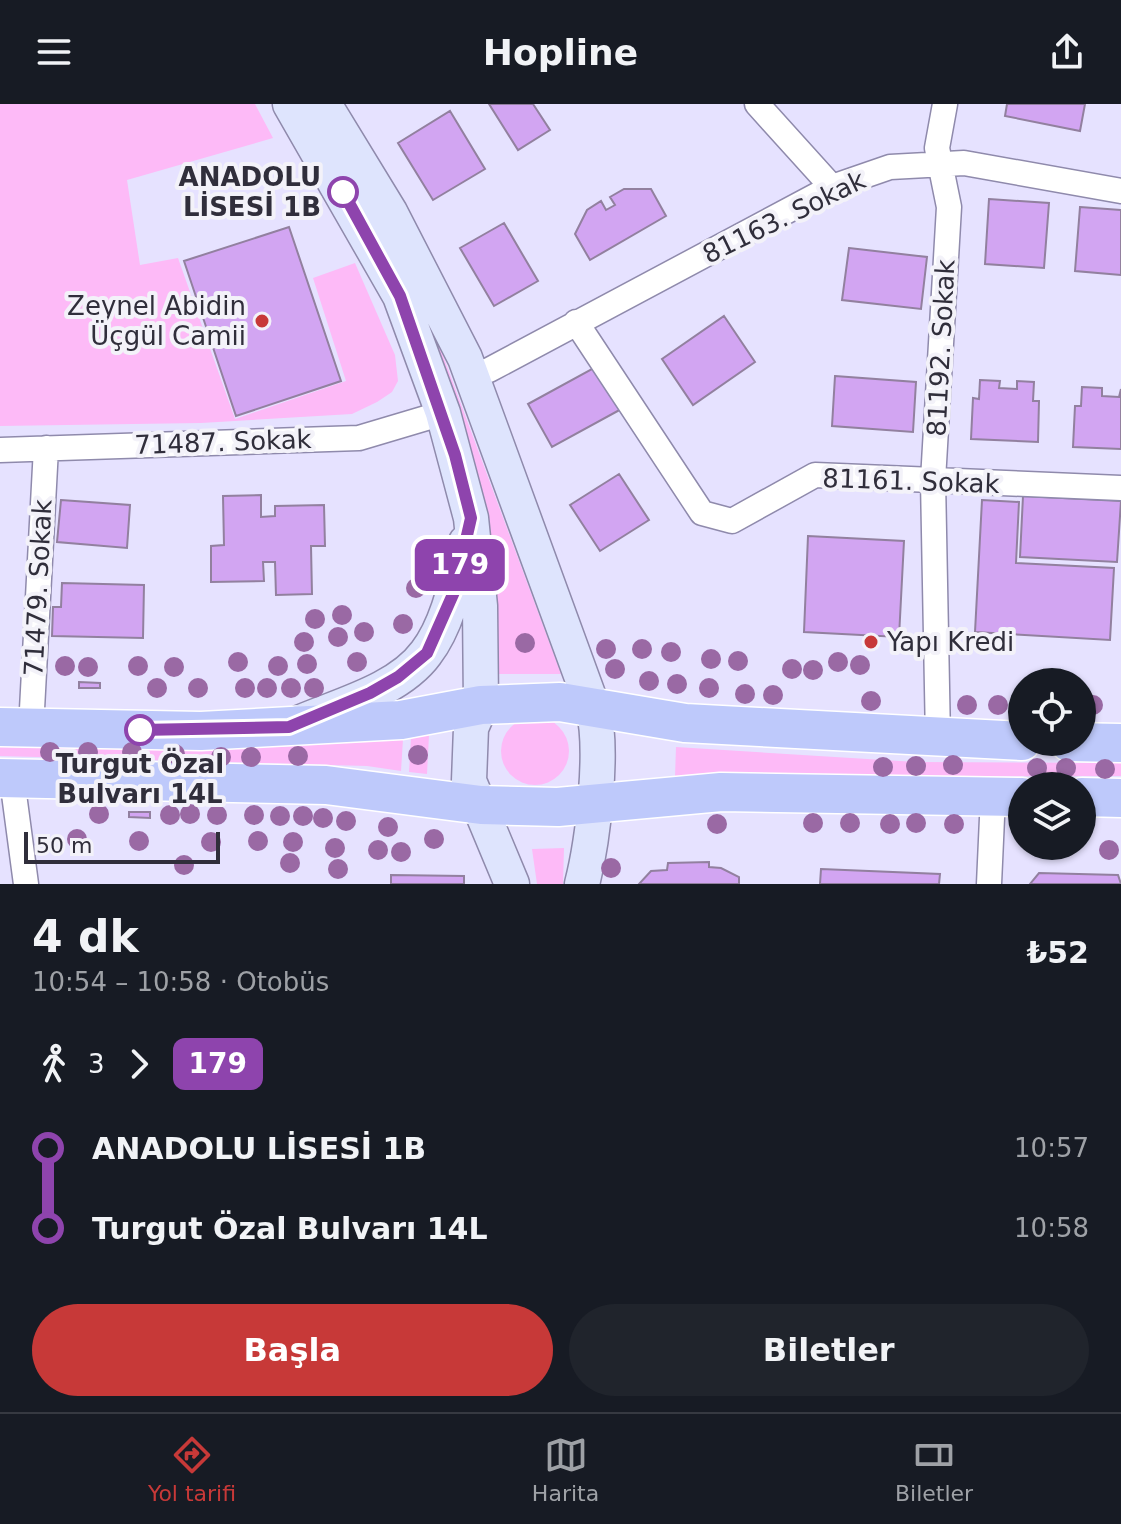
<!DOCTYPE html>
<html lang="tr">
<head>
<meta charset="utf-8">
<style>
  :root { --surface:#171b24; --page:#20242c; --text:#f1f3f6; --muted:#9ea1a6; --line:#363941; --accent:#c73938 }
  body { margin:0; font-family:"DejaVu Sans",sans-serif; background:var(--page); color:var(--text); height:100vh; display:flex; flex-direction:column; font-size:30px; white-space:nowrap }
  * { box-sizing:border-box; margin:0 }
  p { font-size:26px; color:var(--muted) }
  .icon { flex:none; width:44px; height:44px; fill:none; stroke:currentColor; stroke-width:2; stroke-linecap:round; stroke-linejoin:round }
  .map { position:relative; height:780px; overflow:hidden }
  .panel { display:flex; flex-direction:column; background:var(--surface); flex:1 }
  .panel>* { flex:none }
  .badge { padding:0 16px; border-radius:12px; font-size:28px; line-height:52px }
  .fabs { position:absolute; left:1008px; top:564px; display:grid; gap:16px }
  .fabs a { display:grid; place-items:center; width:88px; height:88px; border-radius:50%; background:var(--surface); box-shadow:0 2px 6px #0004; font-size:40px }
  .scale { position:absolute; left:24px; bottom:20px; width:196px; box-sizing:border-box; padding-left:8px; border:4px solid #302e3b; border-top:0; font-size:22px; line-height:28px; white-space:nowrap; color:#302e3b; -webkit-text-stroke:6px #f3f2f9; paint-order:stroke }
  .map>.badge { position:absolute; translate:-50% -50%; box-shadow:0 0 0 4px #fff }
  .legs { display:flex; align-items:center; gap:12px; height:88px; padding:0 32px; font-size:26px }
  .legs p { margin-inline-start:auto }
  .head { display:flex; align-items:center; justify-content:space-between; height:136px; padding:0 32px }
  h1 { font-size:44px; font-weight:800; line-height:60px }
  .cta { display:flex; gap:16px; margin-top:auto; padding:16px 32px }
  .cta a { flex:1; height:92px; border-radius:48px; background:var(--accent); color:#fff; font-size:32px; font-weight:800; line-height:92px; text-align:center }
  .cta a+a { background:var(--page); color:var(--text) }
  ul { padding:0 32px; list-style:none }
  li { display:flex; align-items:center; gap:28px; height:80px; font-size:30px }
  li i { display:grid; place-items:center; width:12px; height:100%; margin:0 10px; background:currentColor }
  li i::after { content:''; width:20px; height:20px; margin:-10px; border:6px solid; border-radius:50%; background:var(--surface) }
  li p { margin-inline-start:auto }
  li:first-child i { background:linear-gradient(#0000 50%,currentColor 0) }
  li:last-child i { background:linear-gradient(currentColor 50%,#0000 0) }
  header { display:flex; justify-content:space-between; align-items:center; height:104px; padding:0 32px; background:var(--surface); font-size:36px; font-weight:800 }
  .menu { display:flex; justify-content:space-around; align-items:center; height:112px; border-top:2px solid var(--line); background:var(--surface); font-size:22px; color:var(--muted) }
  .menu a { display:grid; justify-items:center; gap:4px }
  .menu .on { color:var(--accent) }
  .map>svg:first-child { display:block }
</style>
</head>
<body>
<header><svg class="icon" aria-label="menu" viewBox="0 0 24 24"><path d="M4 6h16M4 12h16M4 18h16"/></svg>Hopline<svg class="icon" aria-label="share" viewBox="0 0 24 24"><path d="M12 15V3M7 8l5-5 5 5M5 13v7h14v-7"/></svg></header>
<div class="map">
<svg width="1121" height="780" viewBox="0 0 1121 780">
  <rect width="100%" height="100%" fill="#e6e2ff"/>
  <path fill="#fdbaf7" d="M 0,0 L 255,0 L 273,34 L 127,76 L 140,161 L 178,154 L 235,315 L 346,277 L 313,174 L 355,159 L 395,251 L 398,277 L 392,288 L 377,298 L 352,310 L 201,319 L 0,322 Z
    M 309,0 L 422,195 L 561,570 L 498,570 L 489,437 Z
    M501 647a34 34 0 1 1 68 0a34 34 0 1 1-68 0Z
    M 429,631 L 427,670 L 409,668 L 411,634 Z
    M 403,635 L 401,667 L 367,662 L 0,652 L 0,640 L 280,643 Z
    M 676,643 L 916,658 L 1121,659 L 1121,672 L 675,673 Z
    M 564,744 L 563,780 L 537,780 L 532,745 Z"/>
  <path fill="#d2a5f2" stroke="#92809f" stroke-width="2" d="M 489,0 L 533,0 L 550,26 L 518,46 Z
    M 1007,0 L 1085,0 L 1080,27 L 1005,12 Z
    M 450,7 L 485,65 L 433,96 L 398,39 Z
    M 624,85 L 651,85 L 666,112 L 590,156 L 575,130 L 587,106 L 601,97 L 606,106 L 615,101 L 610,93 Z
    M 989,95 L 1049,99 L 1044,164 L 985,160 Z
    M 1080,103 L 1121,106 L 1121,171 L 1075,167 Z
    M 504,119 L 538,177 L 494,202 L 460,144 Z
    M 289,123 L 341,277 L 236,312 L 184,157 Z
    M 849,144 L 927,153 L 921,205 L 842,196 Z
    M 724,212 L 755,258 L 693,301 L 662,255 Z
    M 601,260 L 625,303 L 552,343 L 528,300 Z
    M 835,272 L 916,278 L 913,328 L 832,322 Z
    M 980,276 L 1000,277 L 999,284 L 1017,285 L 1017,277 L 1034,278 L 1033,297 L 1039,297 L 1038,338 L 971,335 L 973,294 L 979,295 Z
    M 1082,283 L 1102,284 L 1102,292 L 1119,293 L 1121,285 L 1121,345 L 1073,343 L 1075,302 L 1081,302 Z
    M 619,370 L 649,416 L 600,447 L 570,401 Z
    M 261,391 L 261,413 L 275,412 L 275,402 L 324,401 L 325,442 L 311,442 L 312,490 L 276,491 L 275,458 L 263,458 L 264,477 L 211,478 L 211,442 L 224,441 L 223,392 Z
    M 1023,392 L 1121,397 L 1117,458 L 1020,453 Z
    M 61,396 L 130,401 L 127,444 L 57,438 Z
    M 982,396 L 1019,398 L 1016,459 L 1114,464 L 1110,536 L 975,528 Z
    M 808,432 L 904,437 L 899,533 L 804,528 Z
    M 62,479 L 144,481 L 143,534 L 52,532 L 53,503 L 61,503 Z
    M 79,578 L 100,579 L 100,584 L 79,584 Z
    M 129,708 L 150,708 L 150,714 L 129,713 Z
    M 709,758 L 709,763 L 721,764 L 739,773 L 739,780 L 639,780 L 651,767 L 667,766 L 668,759 Z
    M 821,765 L 940,770 L 939,780 L 820,780 Z
    M 1039,769 L 1118,771 L 1121,780 L 1030,780 Z
    M 391,771 L 464,772 L 464,780 L 391,780 Z"/>
  <g fill="none" stroke-linecap="round" stroke-linejoin="round">
    <defs>
      <path id="street" d="M 757,0 L 832,83
        M 576,218 L 702,409 L 732,417 L 815,371 L 1121,384
        M 471,271 L 489,266 L 832,83 L 890,63 L 964,59 L 1121,87
        M 0,346 L 359,334 L 443,309
        M 31,624 L 46,344
        M 938,635 L 933,376 L 949,103 L 937,44 L 945,0
        M 12,675 L 26,780
        M 989,780 L 993,692"/>
      <path id="secondary" d="M 290,0 L 400,192 L 443,309 L 471,414 L 480,502 L 481,601 L 471,624 L 469,677 L 512,780
        M 324,0 L 390,108 L 465,254 L 593,604 C 604,646 593,737 582,780
        M 301,618 C 341,601 399,586 426,549 C 449,519 457,474 466,438"/>
      <path id="primary" d="M 0,623 L 201,627 L 401,616 L 481,601 L 560,598 L 685,619 L 1022,637
        M 1069,638 L 1121,639
        M 0,674 L 326,681 L 481,701 L 558,703 L 721,688 L 1022,693
        M 1082,693 L 1121,694"/>
    </defs>
    <use href="#street" stroke="#8f8aac" stroke-width="27"/>
    <use href="#secondary" stroke="#8f8aac" stroke-width="37"/>
    <use href="#primary" stroke="#fff" stroke-width="41"/>
    <use href="#street" stroke="#fff" stroke-width="24"/>
    <use href="#secondary" stroke="#dee4fd" stroke-width="34"/>
    <use href="#primary" stroke="#bec9fb" stroke-width="38"/>
  </g>
  <g fill="#9a69a4">
    <circle cx="416" cy="484" r="10"/>
    <circle cx="342" cy="511" r="10"/>
    <circle cx="315" cy="515" r="10"/>
    <circle cx="403" cy="520" r="10"/>
    <circle cx="364" cy="528" r="10"/>
    <circle cx="338" cy="533" r="10"/>
    <circle cx="304" cy="538" r="10"/>
    <circle cx="525" cy="539" r="10"/>
    <circle cx="606" cy="545" r="10"/>
    <circle cx="642" cy="545" r="10"/>
    <circle cx="671" cy="548" r="10"/>
    <circle cx="711" cy="555" r="10"/>
    <circle cx="738" cy="557" r="10"/>
    <circle cx="238" cy="558" r="10"/>
    <circle cx="357" cy="558" r="10"/>
    <circle cx="838" cy="558" r="10"/>
    <circle cx="307" cy="560" r="10"/>
    <circle cx="860" cy="561" r="10"/>
    <circle cx="65" cy="562" r="10"/>
    <circle cx="138" cy="562" r="10"/>
    <circle cx="278" cy="562" r="10"/>
    <circle cx="88" cy="563" r="10"/>
    <circle cx="174" cy="563" r="10"/>
    <circle cx="615" cy="565" r="10"/>
    <circle cx="792" cy="565" r="10"/>
    <circle cx="813" cy="566" r="10"/>
    <circle cx="649" cy="577" r="10"/>
    <circle cx="677" cy="580" r="10"/>
    <circle cx="157" cy="584" r="10"/>
    <circle cx="198" cy="584" r="10"/>
    <circle cx="245" cy="584" r="10"/>
    <circle cx="267" cy="584" r="10"/>
    <circle cx="291" cy="584" r="10"/>
    <circle cx="314" cy="584" r="10"/>
    <circle cx="709" cy="584" r="10"/>
    <circle cx="745" cy="590" r="10"/>
    <circle cx="773" cy="591" r="10"/>
    <circle cx="871" cy="597" r="10"/>
    <circle cx="967" cy="601" r="10"/>
    <circle cx="998" cy="601" r="10"/>
    <circle cx="1093" cy="601" r="10"/>
    <circle cx="50" cy="648" r="10"/>
    <circle cx="88" cy="648" r="10"/>
    <circle cx="132" cy="648" r="10"/>
    <circle cx="175" cy="650" r="10"/>
    <circle cx="418" cy="651" r="10"/>
    <circle cx="298" cy="652" r="10"/>
    <circle cx="221" cy="653" r="10"/>
    <circle cx="251" cy="653" r="10"/>
    <circle cx="953" cy="661" r="10"/>
    <circle cx="916" cy="662" r="10"/>
    <circle cx="883" cy="663" r="10"/>
    <circle cx="1037" cy="664" r="10"/>
    <circle cx="1066" cy="664" r="10"/>
    <circle cx="1105" cy="665" r="10"/>
    <circle cx="99" cy="710" r="10"/>
    <circle cx="190" cy="710" r="10"/>
    <circle cx="170" cy="711" r="10"/>
    <circle cx="217" cy="711" r="10"/>
    <circle cx="254" cy="711" r="10"/>
    <circle cx="280" cy="712" r="10"/>
    <circle cx="303" cy="712" r="10"/>
    <circle cx="323" cy="714" r="10"/>
    <circle cx="346" cy="717" r="10"/>
    <circle cx="813" cy="719" r="10"/>
    <circle cx="850" cy="719" r="10"/>
    <circle cx="916" cy="719" r="10"/>
    <circle cx="717" cy="720" r="10"/>
    <circle cx="890" cy="720" r="10"/>
    <circle cx="954" cy="720" r="10"/>
    <circle cx="388" cy="723" r="10"/>
    <circle cx="77" cy="735" r="10"/>
    <circle cx="434" cy="735" r="10"/>
    <circle cx="139" cy="737" r="10"/>
    <circle cx="258" cy="737" r="10"/>
    <circle cx="211" cy="738" r="10"/>
    <circle cx="293" cy="738" r="10"/>
    <circle cx="335" cy="744" r="10"/>
    <circle cx="378" cy="746" r="10"/>
    <circle cx="1109" cy="746" r="10"/>
    <circle cx="401" cy="748" r="10"/>
    <circle cx="290" cy="759" r="10"/>
    <circle cx="184" cy="761" r="10"/>
    <circle cx="611" cy="764" r="10"/>
    <circle cx="338" cy="765" r="10"/>
  </g>
  <g fill="none" stroke-linecap="round" stroke-linejoin="round">
    <defs>
      <path id="line-1" d="M 140,626 L 289,623 L 370,589 L 398,573 L 427,549 L 454,488 L 471,414 L 455,351 L 400,192 L 343,88"/>
    </defs>
    <use href="#line-1" stroke="#fff" stroke-width="18"/>
    <use href="#line-1" stroke="#8e44ad" stroke-width="12"/>
  </g>
  <g fill="#fff" stroke="#8e44ad" stroke-width="4">
    <circle cx="343" cy="88" r="14"/>
    <circle cx="140" cy="626" r="14"/>
  </g>
  <g fill="#c73938" stroke="#f3f2f9" stroke-width="3">
    <circle cx="262" cy="217" r="8"/>
    <circle cx="871" cy="538" r="8"/>
  </g>
  <g text-anchor="middle" stroke-width="8" stroke-linejoin="round" paint-order="stroke">
    <g font-size="26" font-weight="bold" fill="#302e3b" stroke="#f3f2f9" text-anchor="end">
      <text x="321" y="82">ANADOLU<tspan x="321" dy="30">LİSESİ 1B</tspan></text>
      <text x="140" y="669" text-anchor="middle">Turgut Özal<tspan x="140" dy="30">Bulvarı 14L</tspan></text>
    </g>
    <g font-size="26" fill="#302e3b" stroke="#f3f2f9">
      <text transform="translate(784 113) rotate(-26)" y="9">81163. Sokak</text>
      <text transform="translate(941 244) rotate(-87)" y="9">81192. Sokak</text>
      <text transform="translate(223 338) rotate(-2)" y="9">71487. Sokak</text>
      <text transform="translate(911 377) rotate(2)" y="9">81161. Sokak</text>
      <text transform="translate(38 484) rotate(-87)" y="9">71479. Sokak</text>
    </g>
    <g font-size="26" fill="#302e3b" stroke="#f3f2f9" text-anchor="end">
      <text x="246" y="211">Zeynel Abidin<tspan x="246" dy="30">Üçgül Camii</tspan></text>
      <text x="887" y="547" text-anchor="start">Yapı Kredi</text>
    </g>
  </g>
</svg>
<div class="fabs">
<a><svg class="icon" aria-label="locate" viewBox="0 0 24 24"><circle cx="12" cy="12" r="6"/><path d="M12 2v4M12 18v4M2 12h4M18 12h4"/></svg></a>
<a><svg class="icon" aria-label="layers" viewBox="0 0 24 24"><path d="M12 4l9 5-9 5-9-5zM3 14l9 5 9-5"/></svg></a>
</div>
<div class="scale">50 m</div>
<b class="badge" style="left:460px;top:461px;background:#8e44ad;color:#fff">179</b>
</div>
<section class="panel">
<div class="head"><div><h1>4 dk</h1><p>10:54 – 10:58 · Otobüs</p></div><b>₺52</b></div>
<div class="legs"><svg class="icon" aria-label="walk" viewBox="0 0 24 24"><circle cx="13" cy="4" r="2"/><path d="M13 8l-2 6 4 7M11 14l-3 7M7 12l3-4h3l4 4"/></svg>3<svg class="icon" aria-label="forward" viewBox="0 0 24 24"><path d="M9 5l7 7-7 7"/></svg><b class="badge" style="background:#8e44ad;color:#fff">179</b></div>
<ul>
<li><i style="color:#8e44ad"></i><b>ANADOLU LİSESİ 1B</b><p>10:57</p></li>
<li><i style="color:#8e44ad"></i><b>Turgut Özal Bulvarı 14L</b><p>10:58</p></li>
</ul>
<div class="cta"><a>Başla</a><a>Biletler</a></div>
</section>
<nav class="menu">
<a class="on"><svg class="icon" aria-label="directions" viewBox="0 0 24 24"><path d="M12 3l9 9-9 9-9-9zM9 14v-3h6M13 9l2 2-2 2"/></svg>Yol tarifi</a>
<a><svg class="icon" aria-label="map" viewBox="0 0 24 24"><path d="M3 6l6-2 6 2 6-2v14l-6 2-6-2-6 2zM9 4v14M15 6v14"/></svg>Harita</a>
<a><svg class="icon" aria-label="tickets" viewBox="0 0 24 24"><path d="M3 7h18v10H3zM15 7v10"/></svg>Biletler</a>
</nav>
</body>
</html>
